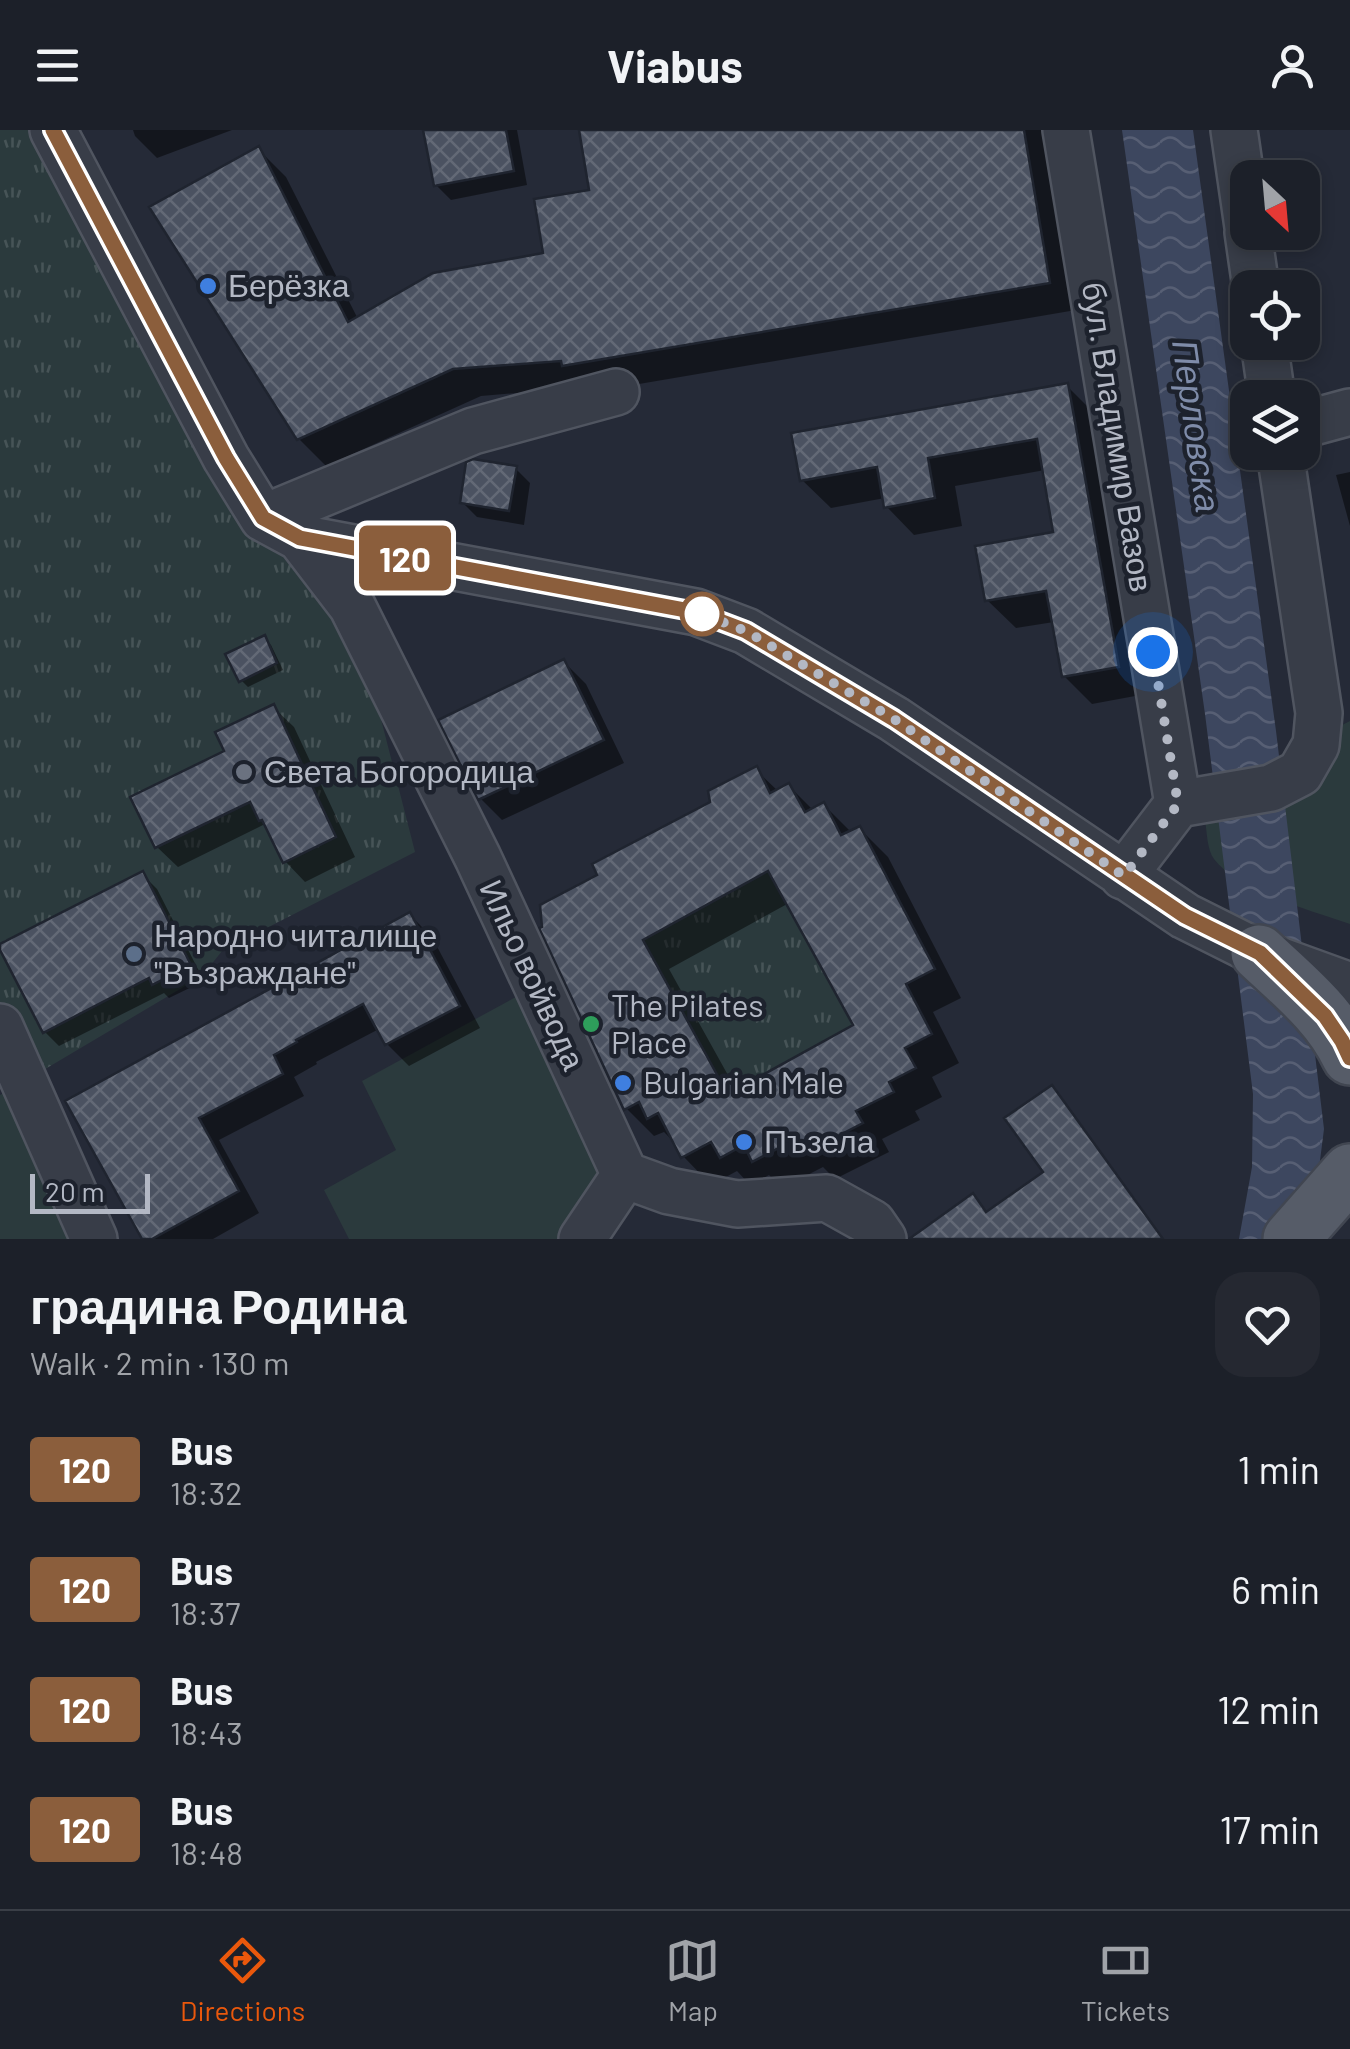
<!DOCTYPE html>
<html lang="en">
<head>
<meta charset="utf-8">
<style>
  :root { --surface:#1c2029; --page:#252831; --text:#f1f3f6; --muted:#a0a3a8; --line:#3a3e46; --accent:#ea580c }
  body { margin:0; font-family:Barlow,sans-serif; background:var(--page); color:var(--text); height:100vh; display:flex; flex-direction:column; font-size:38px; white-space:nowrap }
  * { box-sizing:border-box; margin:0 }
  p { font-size:32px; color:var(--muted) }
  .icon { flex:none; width:55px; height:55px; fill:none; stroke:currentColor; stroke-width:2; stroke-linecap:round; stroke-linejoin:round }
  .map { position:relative; height:1109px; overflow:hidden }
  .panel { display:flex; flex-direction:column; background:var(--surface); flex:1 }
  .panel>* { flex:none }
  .badge { padding:0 20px; border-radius:8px; font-size:35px; line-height:65px }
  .needle { width:65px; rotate:154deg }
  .fabs { position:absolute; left:1230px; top:30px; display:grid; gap:20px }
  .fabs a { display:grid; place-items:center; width:90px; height:90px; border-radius:20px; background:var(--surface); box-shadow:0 5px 15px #0003,0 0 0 2px var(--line); font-size:50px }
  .scale { position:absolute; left:30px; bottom:25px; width:120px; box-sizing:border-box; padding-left:10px; border:5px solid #b3b8c4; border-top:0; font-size:28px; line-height:35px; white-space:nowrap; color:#b3b8c4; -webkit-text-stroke:8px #1d222d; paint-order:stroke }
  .you { position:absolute; width:50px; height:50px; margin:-25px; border:8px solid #fff; border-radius:50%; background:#1a73e8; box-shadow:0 0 0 15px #1a73e833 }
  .map>.badge { position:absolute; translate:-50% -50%; box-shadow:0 0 0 5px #fff }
  .round { display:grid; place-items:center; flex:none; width:105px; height:105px; border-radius:30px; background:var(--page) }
  .summary { display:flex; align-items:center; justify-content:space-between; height:170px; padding:0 30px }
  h1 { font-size:48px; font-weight:700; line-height:75px }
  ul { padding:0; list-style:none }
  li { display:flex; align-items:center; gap:30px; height:120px; padding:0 30px }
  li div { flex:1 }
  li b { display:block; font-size:38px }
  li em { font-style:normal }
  li .badge { min-width:110px; font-weight:700; text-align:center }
  header { display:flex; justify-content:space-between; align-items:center; height:130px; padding:0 30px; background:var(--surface); font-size:45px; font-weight:700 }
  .menu { display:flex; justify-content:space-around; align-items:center; height:140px; border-top:2px solid var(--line); background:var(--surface); font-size:28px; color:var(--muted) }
  .menu a { display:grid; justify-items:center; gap:5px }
  .menu .selected { color:var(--accent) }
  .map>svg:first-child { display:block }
</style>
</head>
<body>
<header><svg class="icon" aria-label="menu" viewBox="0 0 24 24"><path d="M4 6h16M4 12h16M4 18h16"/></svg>Viabus<svg class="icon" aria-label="person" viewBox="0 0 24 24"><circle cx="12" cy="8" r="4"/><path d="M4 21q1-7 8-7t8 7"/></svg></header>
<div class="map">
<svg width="1350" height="1109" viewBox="0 0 1350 1109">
  <defs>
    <pattern id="park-tufts" width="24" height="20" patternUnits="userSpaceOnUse" patternTransform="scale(2.5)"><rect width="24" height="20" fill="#2b3a3d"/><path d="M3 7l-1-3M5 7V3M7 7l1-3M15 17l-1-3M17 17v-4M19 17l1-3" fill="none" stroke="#475457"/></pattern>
    <pattern id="water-waves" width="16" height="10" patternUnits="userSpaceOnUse" patternTransform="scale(2.5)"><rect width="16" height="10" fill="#3d475f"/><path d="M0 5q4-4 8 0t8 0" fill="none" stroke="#575f74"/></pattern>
    <pattern id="building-cross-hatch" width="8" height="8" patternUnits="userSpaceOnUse" patternTransform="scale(2.5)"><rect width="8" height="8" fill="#4b5261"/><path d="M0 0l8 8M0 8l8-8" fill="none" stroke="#636976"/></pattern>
  </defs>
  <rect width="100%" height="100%" fill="#252a37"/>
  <path fill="#2b3a3d" d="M 1350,591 L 1350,794 C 1312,781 1238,761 1214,729 C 1207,720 1207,702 1205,690 L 1336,598 Z
    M 536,856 L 625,1045 L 582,1109 L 349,1109 L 324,1060 L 396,1020 L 362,951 Z
    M 25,951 L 99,1109 L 0,1109 L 0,965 Z"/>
  <path fill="url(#park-tufts)" d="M 0,0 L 53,0 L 226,328 L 352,476 L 415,722 L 222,821 L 202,846 L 25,951 L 0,893 Z
    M 768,741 L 853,895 L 739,958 L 731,944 L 720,950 L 643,810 Z"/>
  <path fill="url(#water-waves)" d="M 1122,0 L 1193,0 L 1276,601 L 1324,999 L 1310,1109 L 1239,1109 L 1252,1037 L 1253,964 L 1205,584 Z"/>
  <path fill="#0007" fill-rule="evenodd" d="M 133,0 L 232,0 L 157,28 L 135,6 Z
    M 425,0 L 517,0 L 527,55 L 451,70 L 436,55 Z
    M 582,0 L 1045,0 L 1076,180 L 592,262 L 587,257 L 481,266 L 326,336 L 299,309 L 259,20 L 286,47 L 358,189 L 546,125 L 592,62 Z
    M 1067,256 L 1095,284 L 1146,564 L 1092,574 L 1064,546 L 1054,492 L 1016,498 L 987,470 L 1056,404 L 1045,340 L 955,356 L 962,396 L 914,405 L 886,376 L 885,368 L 831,378 L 802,350 Z
    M 515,338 L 530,353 L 524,395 L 477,387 L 462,372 Z
    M 1350,342 L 1350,396 L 1336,345 Z
    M 264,508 L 271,515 L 283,540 L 248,557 L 241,550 Z
    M 564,532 L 586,554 L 624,633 L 502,690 L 480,668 Z
    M 273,577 L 294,597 L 355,727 L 305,752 L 285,731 L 265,694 L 178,737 L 157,717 L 228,622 Z
    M 756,640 L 779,662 L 789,656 L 814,681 L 824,675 L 852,703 L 860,699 L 888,727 L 961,868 L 933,882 L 959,933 L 932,947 L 942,967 L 915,981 L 920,990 L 882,1009 L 889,1022 L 835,1049 L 823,1037 L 782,1058 L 769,1045 L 750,1055 L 737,1041 L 711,1055 L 683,1026 L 676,1014 L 664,1002 L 654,1006 L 626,978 L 601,746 L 713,673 ZM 789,773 L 856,896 L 743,958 L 729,947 L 669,839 Z
    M 142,744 L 157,759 L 204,851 L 169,868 L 164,863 L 59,916 L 45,902 Z
    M 410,785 L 432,807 L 480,898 L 409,936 L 387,914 L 379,899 L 316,932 L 317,934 L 294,947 L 304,966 L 219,1010 L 259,1083 L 213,1109 L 145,1109 L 69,972 Z"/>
  <path fill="url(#building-cross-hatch)" stroke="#1f242f" stroke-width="2.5" fill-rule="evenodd" d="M 423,0 L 506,0 L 514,41 L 434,56 Z
    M 579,0 L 1024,0 L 1050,153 L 562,236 L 561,231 L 453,239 L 297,310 L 149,77 L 259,16 L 348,192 L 433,143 L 543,123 L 534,69 L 589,60 Z
    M 1068,253 L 1119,537 L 1062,547 L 1046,461 L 985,471 L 975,416 L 1053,402 L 1037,309 L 928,328 L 935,368 L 884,378 L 877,337 L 800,351 L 791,303 Z
    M 473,329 L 517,336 L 509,381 L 460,373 L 466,332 Z
    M 265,505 L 277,533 L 239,552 L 225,524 Z
    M 564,529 L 604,610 L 478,670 L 438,590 Z
    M 274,574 L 336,707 L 283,733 L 262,690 L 259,691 L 250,672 L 155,718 L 130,667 L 224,621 L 215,602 Z
    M 757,636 L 770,663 L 789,653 L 805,682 L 824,672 L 841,705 L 860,696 L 935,839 L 906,854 L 932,904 L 905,918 L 916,938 L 889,952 L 894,962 L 856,981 L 863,993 L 805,1023 L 798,1008 L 752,1032 L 744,1015 L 720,1028 L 711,1012 L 681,1028 L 658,983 L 647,989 L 639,972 L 624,980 L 539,798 L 542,797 L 540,775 L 597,745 L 592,734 L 710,672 L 708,661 ZM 768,741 L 853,895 L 739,958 L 731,943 L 720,950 L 643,810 Z
    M 143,741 L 191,835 L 152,855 L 149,848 L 43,903 L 0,820 L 0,814 Z
    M 410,782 L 460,876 L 385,915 L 363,874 L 296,910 L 297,912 L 274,925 L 283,944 L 199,988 L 239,1061 L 152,1109 L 142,1109 L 65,971 Z
    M 1052,955 L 1163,1109 L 909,1109 L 973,1063 L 986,1082 L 1043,1042 L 1004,988 Z"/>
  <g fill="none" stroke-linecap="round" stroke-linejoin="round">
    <defs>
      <path id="minor" d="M 53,0 L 226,328 L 263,388 L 300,408 L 696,482 L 746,501 L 894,589 L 1185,786 L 1259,823 L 1350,856
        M 1066,0 L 1178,674
        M 1234,0 L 1248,97
        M 1248,102 L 1256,158
        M 1264,212 L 1272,268
        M 1302,295 L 1350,282
        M 263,388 L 473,301 L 616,262
        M 300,408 L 352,476 L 478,728 L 625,1045 L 669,1061 L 737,1074 L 827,1068 L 872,1093 L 883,1109
        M 1123,746 L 1178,674 L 1271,658 L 1300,643 L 1316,615 L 1319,583 L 1280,322
        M 0,897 L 94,1109
        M 582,1109 L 625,1045"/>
      <path id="major" d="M 1259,823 C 1293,855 1330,884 1350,927
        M 1291,1109 L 1350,1042"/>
    </defs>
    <use href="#minor" stroke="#505560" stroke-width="50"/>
    <use href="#major" stroke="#414651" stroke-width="60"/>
    <use href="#minor" stroke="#383d48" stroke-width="45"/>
    <use href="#major" stroke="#565c68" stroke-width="55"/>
  </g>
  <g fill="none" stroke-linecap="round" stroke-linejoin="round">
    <defs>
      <path id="line" d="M 53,0 L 226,328 L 263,388 L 300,408 L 696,482 L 746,501 L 894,589 L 1185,786 L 1260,823 L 1325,886 L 1342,911 L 1350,928"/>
    </defs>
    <use href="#line" stroke="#fff" stroke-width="22"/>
    <use href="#line" stroke="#8b5e3c" stroke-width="15"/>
    <path stroke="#b3b8c4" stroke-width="10" stroke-dasharray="0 18" d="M 702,484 L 696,482 L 746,501 L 894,589 L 1124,746 L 1178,674 L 1153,522"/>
  </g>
  <g fill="#3f7fe0" stroke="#1d222d" stroke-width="4">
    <circle cx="208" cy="156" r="10"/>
    <circle cx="623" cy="953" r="10"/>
    <circle cx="744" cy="1012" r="10"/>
  </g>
  <circle fill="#fff" stroke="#8b5e3c" stroke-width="5" cx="702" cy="484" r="20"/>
  <circle fill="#6b7280" stroke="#1d222d" stroke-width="4" cx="244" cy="642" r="10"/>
  <circle fill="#5c6f8a" stroke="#1d222d" stroke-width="4" cx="134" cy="824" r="10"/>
  <circle fill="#2e9e5b" stroke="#1d222d" stroke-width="4" cx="591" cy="894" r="10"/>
  <g text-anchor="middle" stroke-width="9" stroke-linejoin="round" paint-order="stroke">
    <g font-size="32" fill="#b3b8c4" stroke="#1d222d" text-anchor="start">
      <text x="228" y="167">Берёзка</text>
      <text x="264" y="653">Света Богородица</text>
      <text x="154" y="817">Народно читалище<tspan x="154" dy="37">"Възраждане"</tspan></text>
      <text x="611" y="887">The Pilates<tspan x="611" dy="37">Place</tspan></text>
      <text x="643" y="964">Bulgarian Male</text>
      <text x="764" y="1023">Пъзела</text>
    </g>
    <g font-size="32" fill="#b3b8c4" stroke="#1d222d">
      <text transform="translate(1117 307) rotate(81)" y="11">бул. Владимир Вазов</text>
      <text transform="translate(532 845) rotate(65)" y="11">Ильо войвода</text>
    </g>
    <g font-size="35" font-style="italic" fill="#7f8ca9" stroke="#1d222d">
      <text transform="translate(1196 296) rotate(82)" y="12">Перловска</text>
    </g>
  </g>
</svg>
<div class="fabs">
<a><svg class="needle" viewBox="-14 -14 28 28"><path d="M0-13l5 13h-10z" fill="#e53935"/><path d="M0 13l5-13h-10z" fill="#a0a3a8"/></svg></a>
<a><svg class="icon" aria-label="locate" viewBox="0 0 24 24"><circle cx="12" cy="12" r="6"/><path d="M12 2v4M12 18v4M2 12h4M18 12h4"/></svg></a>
<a><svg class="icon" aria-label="layers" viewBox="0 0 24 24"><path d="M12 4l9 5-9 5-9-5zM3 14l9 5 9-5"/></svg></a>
</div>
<div class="scale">20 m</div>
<div class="you" style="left:1153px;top:522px"></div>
<b class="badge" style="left:405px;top:428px;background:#8b5e3c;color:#fff">120</b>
</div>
<section class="panel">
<div class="summary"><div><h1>градина Родина</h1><p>Walk · 2 min · 130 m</p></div><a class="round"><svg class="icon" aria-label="heart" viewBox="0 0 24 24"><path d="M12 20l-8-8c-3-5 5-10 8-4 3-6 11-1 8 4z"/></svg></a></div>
<ul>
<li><span class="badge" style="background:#8b5e3c;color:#fff">120</span><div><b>Bus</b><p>18:32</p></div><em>1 min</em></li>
<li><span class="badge" style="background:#8b5e3c;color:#fff">120</span><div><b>Bus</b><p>18:37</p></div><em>6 min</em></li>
<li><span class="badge" style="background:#8b5e3c;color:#fff">120</span><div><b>Bus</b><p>18:43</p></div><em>12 min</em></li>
<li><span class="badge" style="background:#8b5e3c;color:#fff">120</span><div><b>Bus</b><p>18:48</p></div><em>17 min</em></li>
</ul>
</section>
<nav class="menu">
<a class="selected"><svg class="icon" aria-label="directions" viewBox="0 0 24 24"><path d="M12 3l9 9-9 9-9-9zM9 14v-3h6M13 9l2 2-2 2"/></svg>Directions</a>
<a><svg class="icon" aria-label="map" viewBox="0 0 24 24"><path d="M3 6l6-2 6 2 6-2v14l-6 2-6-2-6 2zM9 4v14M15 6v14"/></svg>Map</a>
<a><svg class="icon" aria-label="tickets" viewBox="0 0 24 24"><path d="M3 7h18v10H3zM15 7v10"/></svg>Tickets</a>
</nav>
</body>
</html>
